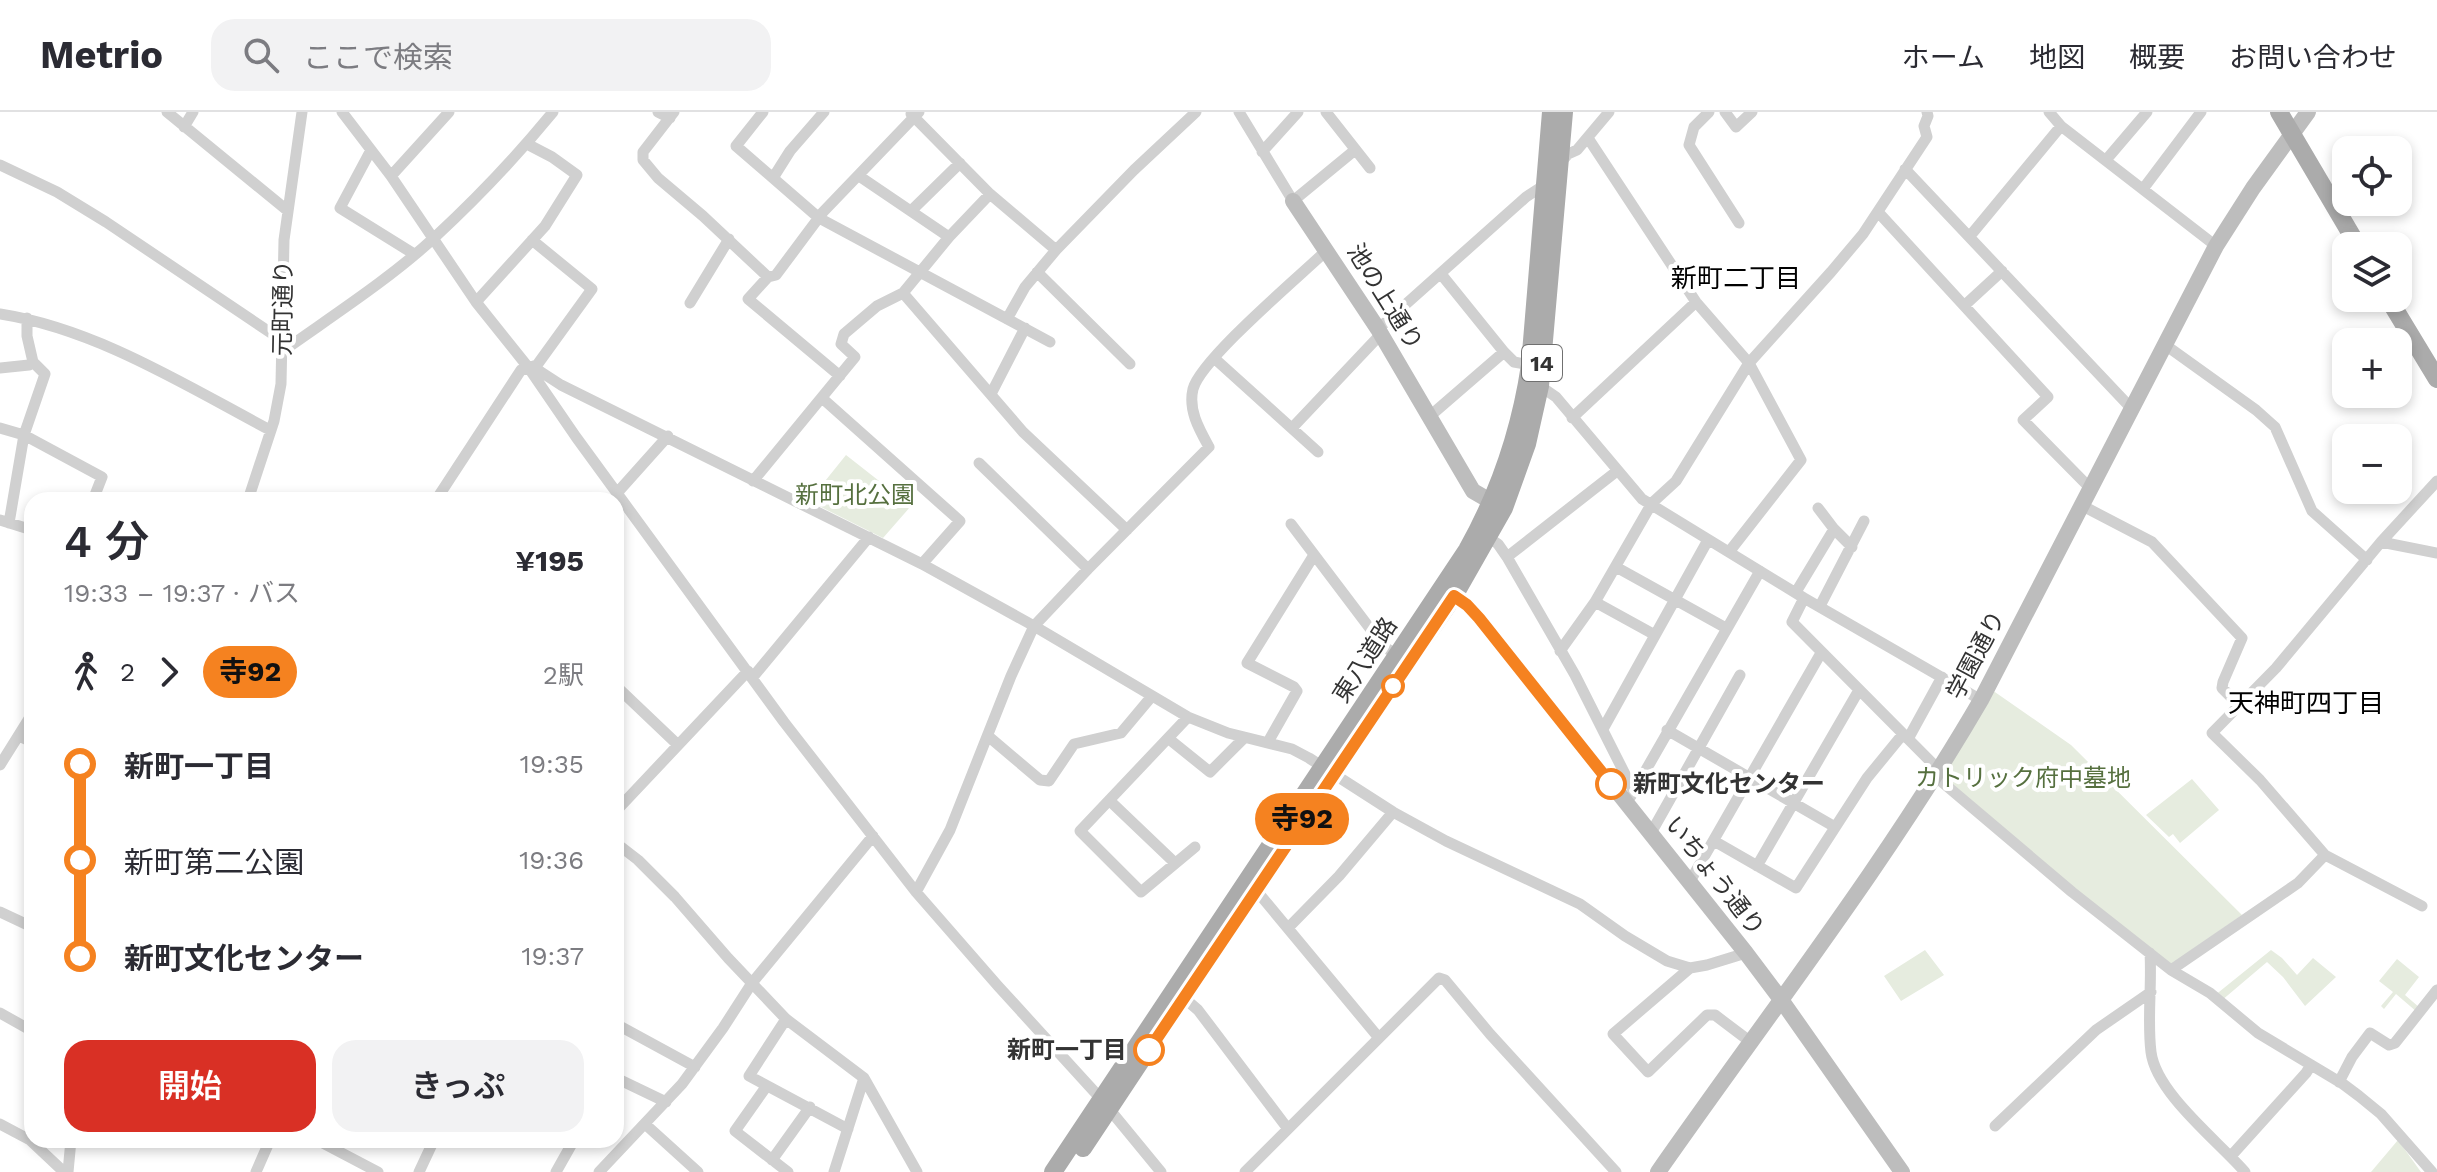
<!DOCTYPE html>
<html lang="ja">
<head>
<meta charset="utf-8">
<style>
  :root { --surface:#fff; --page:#f2f2f3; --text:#2b2b33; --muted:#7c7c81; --line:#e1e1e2; --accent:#d93025 }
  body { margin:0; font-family:"Work Sans","Noto Sans JP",sans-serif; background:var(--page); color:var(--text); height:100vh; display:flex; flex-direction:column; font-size:30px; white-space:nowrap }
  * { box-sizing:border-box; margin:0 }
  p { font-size:26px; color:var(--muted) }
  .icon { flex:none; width:44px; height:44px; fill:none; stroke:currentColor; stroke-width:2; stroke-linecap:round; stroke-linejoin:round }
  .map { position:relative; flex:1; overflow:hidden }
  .sheet { position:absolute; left:24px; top:380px; width:600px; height:656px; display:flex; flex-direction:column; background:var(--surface); border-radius:24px; box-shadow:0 4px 12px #0003 }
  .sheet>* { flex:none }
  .badge { padding:0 16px; border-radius:26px; font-size:28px; line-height:52px }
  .tools { position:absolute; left:2332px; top:24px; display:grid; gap:16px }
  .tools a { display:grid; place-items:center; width:80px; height:80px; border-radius:16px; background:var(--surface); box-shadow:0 4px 12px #0003; font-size:40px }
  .map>.badge { position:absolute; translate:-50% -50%; box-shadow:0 0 0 4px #fff }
  .legs { display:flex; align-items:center; gap:12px; height:88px; padding:0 40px; font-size:26px }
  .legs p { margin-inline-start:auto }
  .headline { display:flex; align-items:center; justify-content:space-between; height:136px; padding:0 40px }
  h1 { font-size:44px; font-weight:600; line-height:60px }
  .cta { display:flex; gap:16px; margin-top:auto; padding:16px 40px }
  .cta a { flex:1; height:92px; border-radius:24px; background:var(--accent); color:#fff; font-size:32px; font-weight:600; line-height:92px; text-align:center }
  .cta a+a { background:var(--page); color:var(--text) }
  ul { padding:0 40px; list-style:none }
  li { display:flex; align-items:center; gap:28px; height:96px; font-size:30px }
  li i { display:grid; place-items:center; width:12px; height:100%; margin:0 10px; background:currentColor }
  li i::after { content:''; width:20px; height:20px; margin:-10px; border:6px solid; border-radius:50%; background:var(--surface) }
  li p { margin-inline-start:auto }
  li:first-child i { background:linear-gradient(#0000 50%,currentColor 0) }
  li:last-child i { background:linear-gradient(currentColor 50%,#0000 0) }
  header { display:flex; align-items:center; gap:48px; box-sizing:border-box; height:112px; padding:0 40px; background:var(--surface); border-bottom:2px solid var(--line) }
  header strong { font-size:38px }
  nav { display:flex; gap:44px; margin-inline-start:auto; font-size:28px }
  .search { width:560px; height:72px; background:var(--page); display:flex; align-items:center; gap:20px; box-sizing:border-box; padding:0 28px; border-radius:24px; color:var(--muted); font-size:30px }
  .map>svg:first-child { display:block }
</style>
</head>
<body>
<header>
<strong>Metrio</strong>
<div class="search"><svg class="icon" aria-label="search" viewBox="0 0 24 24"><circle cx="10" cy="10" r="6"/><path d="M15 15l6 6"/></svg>ここで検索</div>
<nav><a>ホーム</a><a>地図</a><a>概要</a><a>お問い合わせ</a></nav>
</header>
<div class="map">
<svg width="2437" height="1060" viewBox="0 0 2437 1060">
  <rect width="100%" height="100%" fill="#fff"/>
  <path fill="#e6ecdf" d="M 846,343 L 911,394 L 883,426 L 809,389 Z
    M 1992,578 L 2071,633 L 2242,803 L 2170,853 L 1941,670 Z
    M 2192,667 L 2219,698 L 2180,731 L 2173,722 L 2169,725 L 2146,703 Z
    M 1925,838 L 1944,863 L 1901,889 L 1884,864 Z
    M 2271,838 L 2282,846 L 2297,863 L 2313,846 L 2336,865 L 2305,894 L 2283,865 L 2267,850 L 2221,889 L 2214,884 Z
    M 2397,847 L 2419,865 L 2405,883 L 2420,896 L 2417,900 L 2396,882 L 2384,897 L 2381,894 L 2393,880 L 2379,869 Z
    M 2398,1028 L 2421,1060 L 2371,1060 Z"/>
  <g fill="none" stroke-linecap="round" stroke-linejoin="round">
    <path stroke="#d0d0d0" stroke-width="11" d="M 167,0 L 288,99
      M 342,0 L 391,64 L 476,190 L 528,255 L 576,325 L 784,610 L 916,780 L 998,874 L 1101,987 L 1161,1060
      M 658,0 L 670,6
      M 674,0 L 643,40 L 643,48 L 658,66 L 703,104 L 768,165 L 776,163 L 823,100 L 919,0
      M 763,0 L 736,34 L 819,106 L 1050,230
      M 1239,0 L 1293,89 L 1355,38
      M 1326,0 L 1370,56
      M 1709,0 L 1694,15 L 1689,33 L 1739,111
      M 1725,0 L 1736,15 L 1752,0
      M 2049,0 L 2061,14 L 2216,134
      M 911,2 L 990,82 L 1056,138 L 1134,58 L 1196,0
      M 184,15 L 193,0
      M 1588,26 L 1696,190 L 1749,251 L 1801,348 L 1729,440
      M 371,38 L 340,96 L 414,142
      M 1262,40 L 1298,0
      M 2106,48 L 2147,0
      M 1560,51 L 1568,42 L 1577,38 L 1609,0
      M 0,53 L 57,80 L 106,110 L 280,227
      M 1905,57 L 2131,296
      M 391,64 L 449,0
      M 859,64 L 949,125
      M 773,66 L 790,39 L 824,0
      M 2143,77 L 2201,0
      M 911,99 L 960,51
      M 1878,100 L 2048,285 L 2023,308 L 2090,376
      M 1970,124 L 2061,14
      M 1037,160 L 1130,252
      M 1441,162 L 1504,240 L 1514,250 L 1530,253
      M 768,165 L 748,187 L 840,264
      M 903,181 L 1023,320 L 1127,418
      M 476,190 L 545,114 L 577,63 L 552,45 L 527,32
      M 690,191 L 729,127
      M 1965,193 L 2002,159
      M 0,202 C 96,217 185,273 270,318
      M 1007,207 L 1025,175 L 1056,138
      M 1378,217 L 1526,85 L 1546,72
      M 2164,232 L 2256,298 L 2275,315 L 2312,399 L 2367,448
      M 283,239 C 332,204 391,166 435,125 C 477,86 517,44 553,0
      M 1214,246 L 1318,340
      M 528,255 L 541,260 L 561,273 L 922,452 L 1034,514 L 1188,605 L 1228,621 L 1292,637 L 1309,646 L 1393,700 L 1446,729 L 1580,792 L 1625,824 L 1667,849 L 1690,856 L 1707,853 L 1746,841
      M 0,256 L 29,253 L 33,250
      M 1540,274 L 1556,285 L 1642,387 L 1804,486 L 1981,588
      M 991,282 L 1025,216
      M 822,286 L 960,409 L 922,452
      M 1430,304 L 1504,240
      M 1572,306 L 1696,190
      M 1293,315 L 1381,222
      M 0,316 L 24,323 L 102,365 L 93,388
      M 979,351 L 1088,457
      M 753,369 L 855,245 L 841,232 L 844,222 L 877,194 L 903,181 L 949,125 L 990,82
      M 617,381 L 668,324
      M 248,388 L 274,309 L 281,272 L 284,128 L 302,0
      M 436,388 L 521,258 L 537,253 L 592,177 L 532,128
      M 2081,393 L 2152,430 L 2242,526 L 2223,570 L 2222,576 L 2239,593
      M 1818,396 L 1834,417 L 1852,435
      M 0,408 L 32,418
      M 9,411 L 24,323 L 45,262 L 33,250 L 27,224 L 27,206
      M 1291,412 L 1384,535 L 1398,543
      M 1489,426 L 1498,432 L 1507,445 L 1575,563 L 1634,680
      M 2381,430 L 2437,441
      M 1507,445 L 1617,359
      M 1616,455 L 1726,516
      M 1796,480 L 1834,417
      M 1804,486 L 1792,510 L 1939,658
      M 1595,490 L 1655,523
      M 1820,494 L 1864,409
      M 1560,539 L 1595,490 L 1652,391 L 1676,369 L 1749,251 L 1831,160 L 1863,122 L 1927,25 L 1924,14 L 1928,4 L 1927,0
      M 753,565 L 869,425
      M 616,574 L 678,633
      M 1188,605 L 1080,719 L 1141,780 L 1195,735
      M 1603,617 L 1708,428
      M 1667,618 L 1835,715
      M 19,624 L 32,630
      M 988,624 L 1040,668 L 1049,669 L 1074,632 L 1121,621 L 1152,584
      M 1169,627 L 1210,660 L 1244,626
      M 1908,627 L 1942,565
      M 1268,630 L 1297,579 L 1294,575 L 1247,551 L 1314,443
      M 0,653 L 32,602
      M 1935,664 L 2072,780 L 2171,858 L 2210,881 L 2258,921 L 2343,972 L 2359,984 L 2381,1002 L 2432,1060
      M 1631,684 L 1760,459
      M 1110,689 L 1175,751
      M 616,699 L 748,559
      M 1651,721 L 1740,563
      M 1714,729 L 1796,776 L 1867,666 L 1903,622
      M 616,731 L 638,748 L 675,785 L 728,846 L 786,907 L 864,966 L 917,1060
      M 1757,754 L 1859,578
      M 1689,771 L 1821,541
      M 1256,778 L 1379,926
      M 916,780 L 950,718 L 1011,564 L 1034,514 L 1088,457 L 1209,335 C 1199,317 1188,298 1193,277 C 1201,247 1300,164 1327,138
      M 2422,794 L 2325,743 L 2260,668 L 2212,621 L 2276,556 L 2381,430 L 2437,369
      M 0,800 L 32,815
      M 1288,816 L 1339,764 L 1393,700
      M 2150,841 C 2152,873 2147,909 2151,940 C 2156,981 2218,1029 2245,1060
      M 1690,856 L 1613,922 L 1648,960 L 1707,903 L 1715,903 L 1752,931
      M 2171,858 L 2298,771 L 2325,743
      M 1183,885 L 1198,898 L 1288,1017
      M 0,901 L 32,919
      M 786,907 L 749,964 L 848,1017
      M 616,912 L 695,955
      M 616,966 L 666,990
      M 2339,970 L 2352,945 L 2370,921 L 2389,933 L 2395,931 L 2437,878
      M 766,975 L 735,1019 L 788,1060
      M 0,1012 L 30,1028 L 64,1060
      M 645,1012 L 698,1060
      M 1995,1014 L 2096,918 L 2151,880
      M 317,1028 L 378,1060
      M 2231,1044 L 2306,961 L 2311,953
      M 772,1048 L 810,995
      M 68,1060 L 71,1028
      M 256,1060 L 270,1028
      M 419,1060 L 434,1028
      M 556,1060 L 574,1028
      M 599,1060 L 682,972 L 723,916 L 752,871 L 873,724
      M 834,1060 L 864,966
      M 1245,1060 L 1439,866 L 1445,868 L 1490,922 L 1616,1060"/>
    <path stroke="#bdbdbd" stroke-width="16" d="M 1293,89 L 1378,217 L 1473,379 L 1492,390
      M 1446,479 L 1467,493 L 1479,506 L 1746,841 L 1782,889 L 1902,1060
      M 1658,1060 C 1767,904 1885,753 1981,588 L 2216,134 L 2253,76 L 2308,0"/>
    <path stroke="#ababab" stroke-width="18" d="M 2279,0 L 2358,134
      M 2388,186 L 2437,267
      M 1083,1036 L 1314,688 L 1454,484 L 1504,396 L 1527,332 L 1540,274 L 1564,0
      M 1053,1060 L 1467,438 C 1500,379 1520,320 1530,253 L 1551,0"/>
  </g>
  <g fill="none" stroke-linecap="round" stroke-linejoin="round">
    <defs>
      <path id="line-1" d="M 1149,938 L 1454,484 L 1467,493 L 1479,506 L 1611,672"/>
    </defs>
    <use href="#line-1" stroke="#fff" stroke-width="18"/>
    <use href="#line-1" stroke="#f58220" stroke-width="12"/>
  </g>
  <g fill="#fff" stroke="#f58220" stroke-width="4">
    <circle cx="1393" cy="574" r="10"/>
    <circle cx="1611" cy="672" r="14"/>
    <circle cx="1149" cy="938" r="14"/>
  </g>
  <g text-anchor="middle" stroke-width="8" stroke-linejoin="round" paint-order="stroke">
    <rect fill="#fff" stroke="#707070" stroke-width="2" x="1522" y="233" width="40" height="36" rx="6"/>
    <g font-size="22" font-weight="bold" fill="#333">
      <text x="1542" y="259">14</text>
    </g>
    <g font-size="24" fill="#333" stroke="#fff">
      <text transform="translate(1385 185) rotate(58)" y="8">池の上通り</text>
      <text transform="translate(283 196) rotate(-89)" y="8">元町通り</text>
      <text transform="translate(1976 543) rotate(-62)" y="8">学園通り</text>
      <text transform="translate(1365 548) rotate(-57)" y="8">東八道路</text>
      <text transform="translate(1715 764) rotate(52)" y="8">いちょう通り</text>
    </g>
    <g font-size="24" fill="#56703f" stroke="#fff">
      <text x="855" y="391">新町北公園</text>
      <text x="2023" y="674">カトリック府中墓地</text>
    </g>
    <g font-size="24" font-weight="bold" fill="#333" stroke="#fff" text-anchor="start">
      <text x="1633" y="680">新町文化センター</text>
      <text x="1127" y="946" text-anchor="end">新町一丁目</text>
    </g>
    <g font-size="26" fill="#000" stroke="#fff">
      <text x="1736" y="175">新町二丁目</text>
      <text x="2306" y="600">天神町四丁目</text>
    </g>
  </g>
</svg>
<div class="tools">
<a><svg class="icon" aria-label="locate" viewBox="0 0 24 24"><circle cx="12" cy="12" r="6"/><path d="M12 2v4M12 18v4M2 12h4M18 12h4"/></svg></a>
<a><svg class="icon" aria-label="layers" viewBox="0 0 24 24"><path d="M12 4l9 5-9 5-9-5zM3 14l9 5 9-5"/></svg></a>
<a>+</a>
<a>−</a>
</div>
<b class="badge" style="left:1302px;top:707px;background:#f58220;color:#111">寺92</b>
<section class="sheet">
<div class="headline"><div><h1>4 分</h1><p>19:33 – 19:37 · バス</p></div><b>¥195</b></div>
<div class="legs"><svg class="icon" aria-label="walk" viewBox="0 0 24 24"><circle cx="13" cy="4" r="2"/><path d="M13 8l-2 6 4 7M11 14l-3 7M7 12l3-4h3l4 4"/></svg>2<svg class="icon" aria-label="forward" viewBox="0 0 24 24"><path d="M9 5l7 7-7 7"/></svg><b class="badge" style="background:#f58220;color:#111">寺92</b><p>2駅</p></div>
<ul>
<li><i style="color:#f58220"></i><b>新町一丁目</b><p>19:35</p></li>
<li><i style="color:#f58220"></i><span>新町第二公園</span><p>19:36</p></li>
<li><i style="color:#f58220"></i><b>新町文化センター</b><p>19:37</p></li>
</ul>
<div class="cta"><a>開始</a><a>きっぷ</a></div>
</section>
</div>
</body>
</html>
